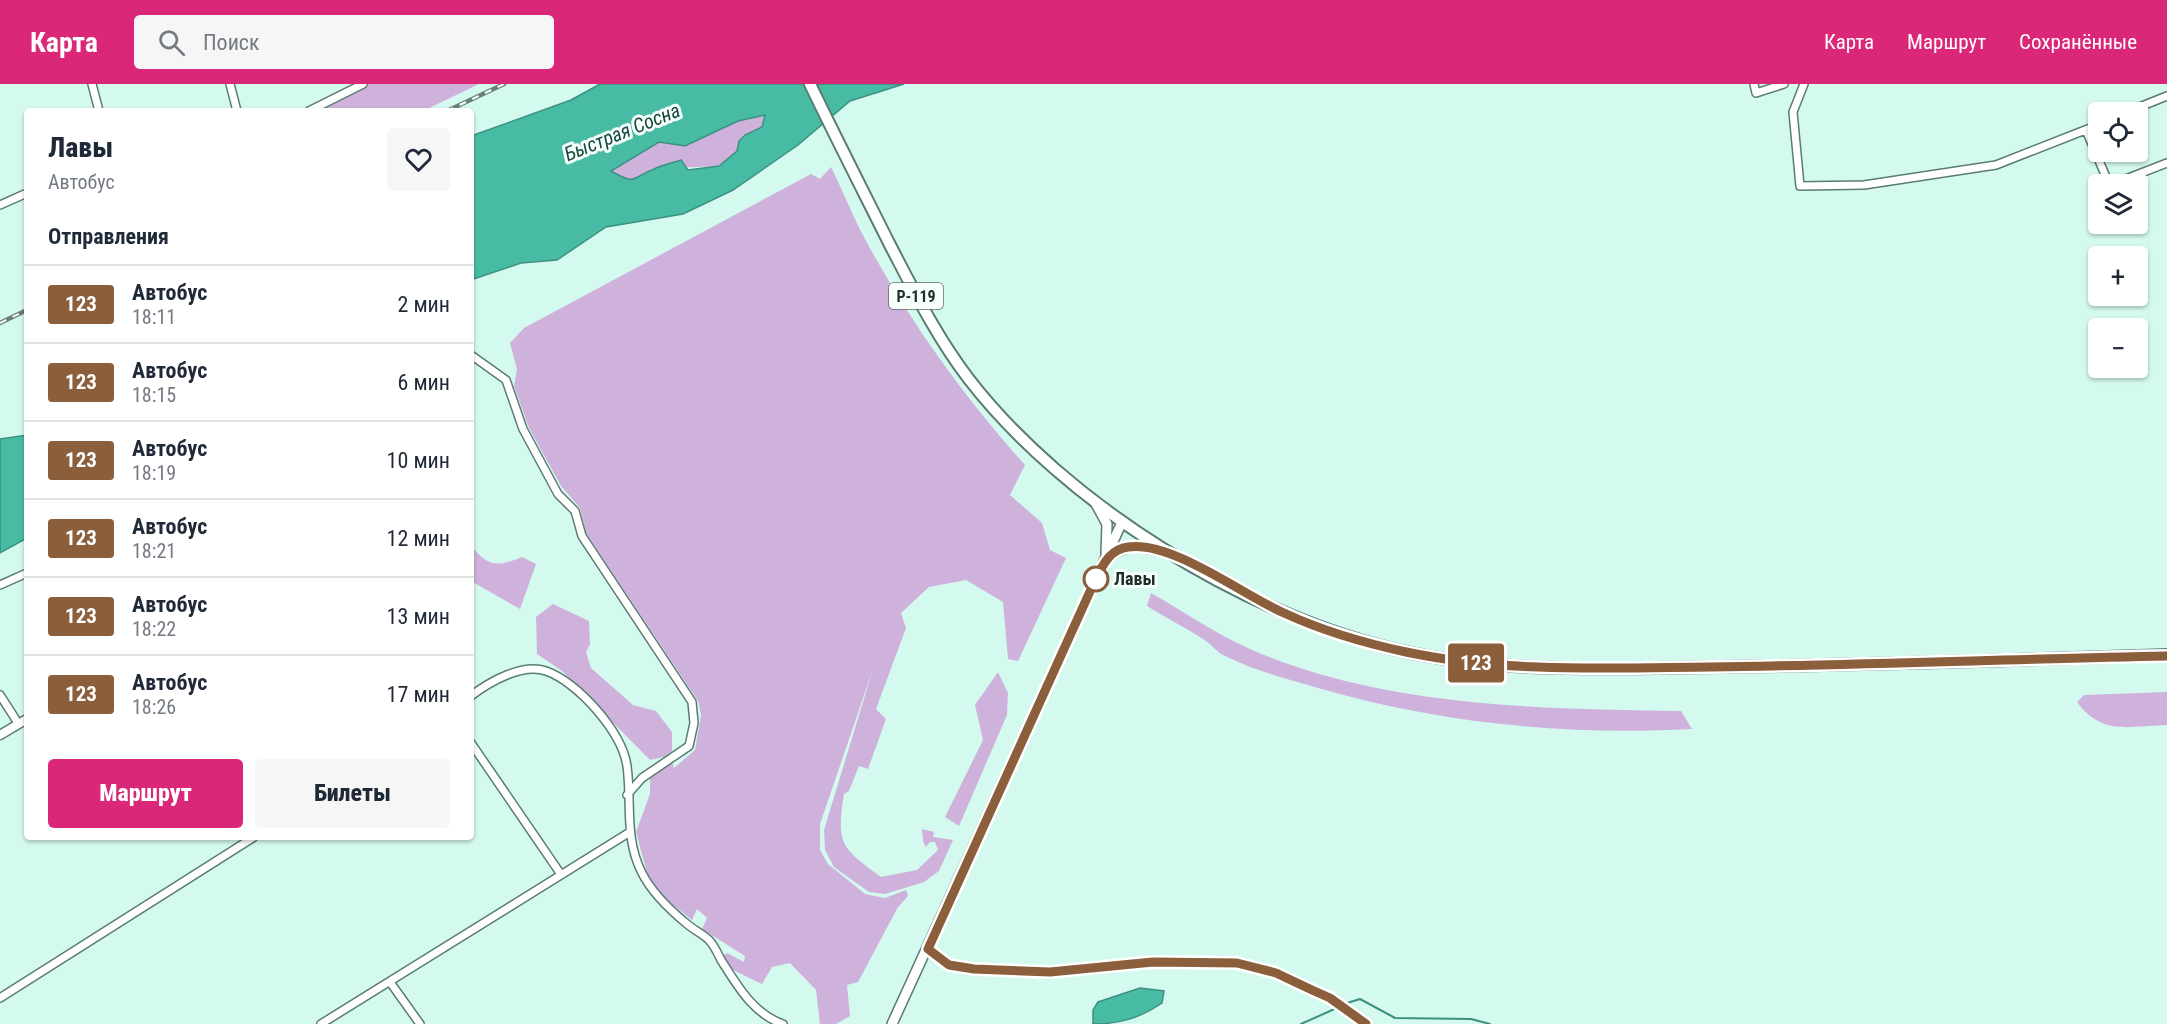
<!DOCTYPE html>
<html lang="ru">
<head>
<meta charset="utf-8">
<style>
  :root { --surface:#fff; --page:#f6f6f7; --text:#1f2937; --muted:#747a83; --line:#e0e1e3; --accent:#db2777 }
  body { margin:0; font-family:"Roboto Condensed",sans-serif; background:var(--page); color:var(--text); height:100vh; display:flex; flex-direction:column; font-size:22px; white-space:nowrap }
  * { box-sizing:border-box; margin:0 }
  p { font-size:20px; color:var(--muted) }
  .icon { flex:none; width:33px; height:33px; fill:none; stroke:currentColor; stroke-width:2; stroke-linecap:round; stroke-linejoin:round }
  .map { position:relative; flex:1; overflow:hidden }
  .details { position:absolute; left:24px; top:24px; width:450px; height:732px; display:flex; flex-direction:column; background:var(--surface); border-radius:6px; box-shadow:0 2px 4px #0004 }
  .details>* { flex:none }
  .badge { padding:0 12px; border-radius:4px; font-size:21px; line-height:39px }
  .controls { position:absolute; left:2088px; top:18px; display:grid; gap:12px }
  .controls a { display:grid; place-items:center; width:60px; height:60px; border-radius:6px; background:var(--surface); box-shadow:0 2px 4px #0004; font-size:30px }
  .map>.badge { position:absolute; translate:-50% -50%; box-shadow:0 0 0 3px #fff }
  h2 { padding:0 24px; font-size:22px; line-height:54px }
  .round { display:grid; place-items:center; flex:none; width:63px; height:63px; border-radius:6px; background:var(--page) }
  .summary { display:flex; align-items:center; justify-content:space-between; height:102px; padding:0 24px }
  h1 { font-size:28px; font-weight:800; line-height:45px }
  .cta { display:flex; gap:12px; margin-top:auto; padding:12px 24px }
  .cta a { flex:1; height:69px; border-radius:6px; background:var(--accent); color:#fff; font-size:24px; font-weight:800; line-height:69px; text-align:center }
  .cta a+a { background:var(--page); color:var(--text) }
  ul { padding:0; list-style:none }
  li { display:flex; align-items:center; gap:18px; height:78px; padding:0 24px; border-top:2px solid var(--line) }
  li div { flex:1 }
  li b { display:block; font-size:22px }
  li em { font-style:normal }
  li .badge { min-width:66px; font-weight:700; text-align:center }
  header { display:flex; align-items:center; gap:36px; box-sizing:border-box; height:84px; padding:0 30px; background:var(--accent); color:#fff }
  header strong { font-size:28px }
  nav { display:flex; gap:33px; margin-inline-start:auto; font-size:21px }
  .search { width:420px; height:54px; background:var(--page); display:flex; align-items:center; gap:15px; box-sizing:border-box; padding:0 21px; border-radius:6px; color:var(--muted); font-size:22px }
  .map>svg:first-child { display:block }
</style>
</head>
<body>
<header>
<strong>Карта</strong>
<div class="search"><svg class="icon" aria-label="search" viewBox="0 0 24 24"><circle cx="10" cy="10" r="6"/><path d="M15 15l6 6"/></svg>Поиск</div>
<nav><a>Карта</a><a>Маршрут</a><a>Сохранённые</a></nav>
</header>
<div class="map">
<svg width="2167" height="940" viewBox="0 0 2167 940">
  <rect width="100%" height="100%" fill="#d4f9ef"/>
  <path fill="#ceb2dc" d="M 363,0 L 479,0 L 423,27 L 309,27 Z
    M 766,31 L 762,43 L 744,51 L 739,57 L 737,67 L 719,82 L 651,85 L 640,95 L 627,96 L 611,87 L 659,58 L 685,62 L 738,37 Z
    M 831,83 C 843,107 853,133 866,157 C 910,238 964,313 1025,381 L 1010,411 L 1042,439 L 1050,466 L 1066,474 L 1018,577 L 1008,575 L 1003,518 L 966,496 L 929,503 L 901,529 L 906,544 L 876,625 L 886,635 L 868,685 L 859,682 L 849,707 L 844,710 C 836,760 841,764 881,793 L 917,786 L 938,766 L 935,758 L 930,758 L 926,763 L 923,757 L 922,745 L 934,748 L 933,753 L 953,756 L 939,787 L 924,798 L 885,810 L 869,808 L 834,783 L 825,766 L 824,746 L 873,585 L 820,740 L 820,766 L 828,780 L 865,810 L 885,814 L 906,806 L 908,812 L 898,823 L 858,898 L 847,901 L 850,932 L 836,940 L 820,940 L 816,906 L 790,879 L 772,883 L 762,900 L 731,885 L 723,872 L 727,869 L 744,878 L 745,872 L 702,845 L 707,834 L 697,825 L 692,836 L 668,817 L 650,796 L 646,785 L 636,748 L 650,710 L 650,694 L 672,678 L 674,684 L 695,666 L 701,631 L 698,617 L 586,449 L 580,424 L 561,402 L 529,344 L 514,302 L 517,285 L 510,259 L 524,244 L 811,90 L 820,95 Z
    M 471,461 C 487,483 498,483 522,473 L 536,480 L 520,525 L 471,497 Z
    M 1151,509 C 1183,527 1216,550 1250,565 C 1382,623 1539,625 1681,627 L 1692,645 C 1566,652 1439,639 1318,604 C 1286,595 1253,586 1223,571 C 1217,568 1212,561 1206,557 C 1187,544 1166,534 1147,522 Z
    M 553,520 L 589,537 L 590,560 L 586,568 L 591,584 L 633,621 L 656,627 L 672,648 L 672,667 L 664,673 L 650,676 L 562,587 L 537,570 L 536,533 Z
    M 998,588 L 1008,609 L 1007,631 L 959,742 L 945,733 L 983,656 L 975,621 Z
    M 2167,608 L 2167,641 C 2129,642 2102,652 2077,618 L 2084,611 Z"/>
  <path fill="#48bba4" stroke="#3c9180" stroke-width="1.5" fill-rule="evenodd" d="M 600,0 L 904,0 L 850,17 L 798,61 L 733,106 L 683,130 L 606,143 L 557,176 L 521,179 L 471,196 L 471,52 L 571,16 ZM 765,31 L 762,43 L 745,51 L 739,57 L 737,67 L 719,82 L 688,86 L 681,76 C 672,79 663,81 654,85 C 631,94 637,102 611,87 L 659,58 L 685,62 L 738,37 Z
    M 27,351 L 27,454 L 0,469 L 0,355 Z
    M 1140,904 L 1164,907 L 1162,919 C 1140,934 1120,940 1093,940 L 1093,926 L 1098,918 Z"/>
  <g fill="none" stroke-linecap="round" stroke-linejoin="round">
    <path stroke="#3c9180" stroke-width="2" d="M 1344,920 L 1360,915 L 1395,934 L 1471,935 L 1490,940
      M 1301,940 L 1339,923"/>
    <defs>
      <path id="minor" d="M 92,0 L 99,27
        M 230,0 L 237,27
        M 1754,0 L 1756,9 L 1784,0
        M 1804,0 L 1793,28 L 1800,102 L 1864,101 L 1996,81 L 2098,41
        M 309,27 L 363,0
        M 2127,28 L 2167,12
        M 2086,46 L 2106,93 L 2113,100 L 2167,79
        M 0,121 L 27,109
        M 471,271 L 506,296 L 523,345 L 558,410 L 575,427 L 582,452 L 692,618 L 694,639 L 689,662 L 642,694 L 627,711
        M 0,501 L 27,489
        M 0,611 L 18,639
        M 471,612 C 489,598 522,579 546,587 C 578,598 622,648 627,682 C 632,718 624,754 642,789 C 652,809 670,826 687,840 C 694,846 703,850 709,856 C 714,861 718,870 721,876 C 737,901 753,930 783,940
        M 471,659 L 560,789
        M 928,865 L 949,881 L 974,885 L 1050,888 L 1153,878 L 1237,879 L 1276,889 L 1330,914 L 1366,940
        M 390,898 L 420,940
        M 0,914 L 254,753
        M 321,940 L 630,748"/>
      <path id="tertiary" d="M 0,651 L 27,635"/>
      <path id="secondary" d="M 1096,420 L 1107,440 L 1106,469
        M 1107,475 C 1128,457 1142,463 1167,469
        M 892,940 L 1122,438"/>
      <path id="trunk" d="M 810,0 C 836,54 863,107 890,161 C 914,207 936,252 968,294 C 1065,420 1247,533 1402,567 C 1505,590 1614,584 1719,583 C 1868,581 2018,576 2167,571"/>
    </defs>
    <use href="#minor" stroke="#5a7c73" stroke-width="10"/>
    <use href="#tertiary" stroke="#5a7c73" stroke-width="11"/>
    <use href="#secondary" stroke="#5a7c73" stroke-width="12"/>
    <use href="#trunk" stroke="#5a7c73" stroke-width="14"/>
    <use href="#minor" stroke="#fff" stroke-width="7"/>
    <use href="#tertiary" stroke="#fff" stroke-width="8"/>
    <use href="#secondary" stroke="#fff" stroke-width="9"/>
    <use href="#trunk" stroke="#fff" stroke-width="10"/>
    <defs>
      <path id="rail" d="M 447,27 L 504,0
        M 0,239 L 27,226"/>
    </defs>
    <use href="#rail" stroke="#6a817b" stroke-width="4.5"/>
    <use href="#rail" stroke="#f7fffd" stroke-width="2" stroke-dasharray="7" stroke-linecap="butt"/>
  </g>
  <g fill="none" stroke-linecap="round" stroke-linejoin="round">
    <defs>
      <path id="line" d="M 1366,940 L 1330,914 L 1312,906 L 1276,889 L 1237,879 L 1153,878 L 1050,888 L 974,885 L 949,881 L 928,865 L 1097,492 C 1104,479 1111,465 1128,463 C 1171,456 1243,511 1284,529 C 1323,547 1364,559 1406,568 C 1506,589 1610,584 1711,583 C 1863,581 2015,575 2167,572"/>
    </defs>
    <use href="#line" stroke="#fff" stroke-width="14"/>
    <use href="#line" stroke="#8b5e3c" stroke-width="9"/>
  </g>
  <circle fill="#fff" stroke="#8b5e3c" stroke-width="3" cx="1096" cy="495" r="12"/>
  <g text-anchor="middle" stroke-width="6" stroke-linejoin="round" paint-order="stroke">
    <rect fill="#f7fffd" stroke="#606d6a" stroke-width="1.5" x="889" y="199" width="54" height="26" rx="4.5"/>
    <g font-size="16" font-weight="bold" fill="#202e2b">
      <text x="916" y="218">Р-119</text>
    </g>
    <g font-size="18" font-weight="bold" fill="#202e2b" stroke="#f7fffd" text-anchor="start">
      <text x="1114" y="501">Лавы</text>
    </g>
    <g font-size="20" font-style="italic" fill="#16483e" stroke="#f7fffd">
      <text transform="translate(622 48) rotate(-22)" y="7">Быстрая Сосна</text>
    </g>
  </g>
</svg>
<div class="controls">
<a><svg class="icon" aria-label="locate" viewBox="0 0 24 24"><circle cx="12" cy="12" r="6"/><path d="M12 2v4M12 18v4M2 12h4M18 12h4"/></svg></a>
<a><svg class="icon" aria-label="layers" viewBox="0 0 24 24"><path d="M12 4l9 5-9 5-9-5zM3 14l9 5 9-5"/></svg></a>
<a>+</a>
<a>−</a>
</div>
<b class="badge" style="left:1476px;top:579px;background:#8b5e3c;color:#fff">123</b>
<section class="details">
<div class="summary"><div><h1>Лавы</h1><p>Автобус</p></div><a class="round"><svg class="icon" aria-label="heart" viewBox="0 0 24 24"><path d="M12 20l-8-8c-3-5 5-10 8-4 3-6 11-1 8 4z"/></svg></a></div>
<h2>Отправления</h2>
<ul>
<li><span class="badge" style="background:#8b5e3c;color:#fff">123</span><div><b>Автобус</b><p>18:11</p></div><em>2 мин</em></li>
<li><span class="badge" style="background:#8b5e3c;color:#fff">123</span><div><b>Автобус</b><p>18:15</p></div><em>6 мин</em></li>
<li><span class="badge" style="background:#8b5e3c;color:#fff">123</span><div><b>Автобус</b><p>18:19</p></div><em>10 мин</em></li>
<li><span class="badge" style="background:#8b5e3c;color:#fff">123</span><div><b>Автобус</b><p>18:21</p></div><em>12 мин</em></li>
<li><span class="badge" style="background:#8b5e3c;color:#fff">123</span><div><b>Автобус</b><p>18:22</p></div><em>13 мин</em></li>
<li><span class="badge" style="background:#8b5e3c;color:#fff">123</span><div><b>Автобус</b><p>18:26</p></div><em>17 мин</em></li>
</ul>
<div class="cta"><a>Маршрут</a><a>Билеты</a></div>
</section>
</div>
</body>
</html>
